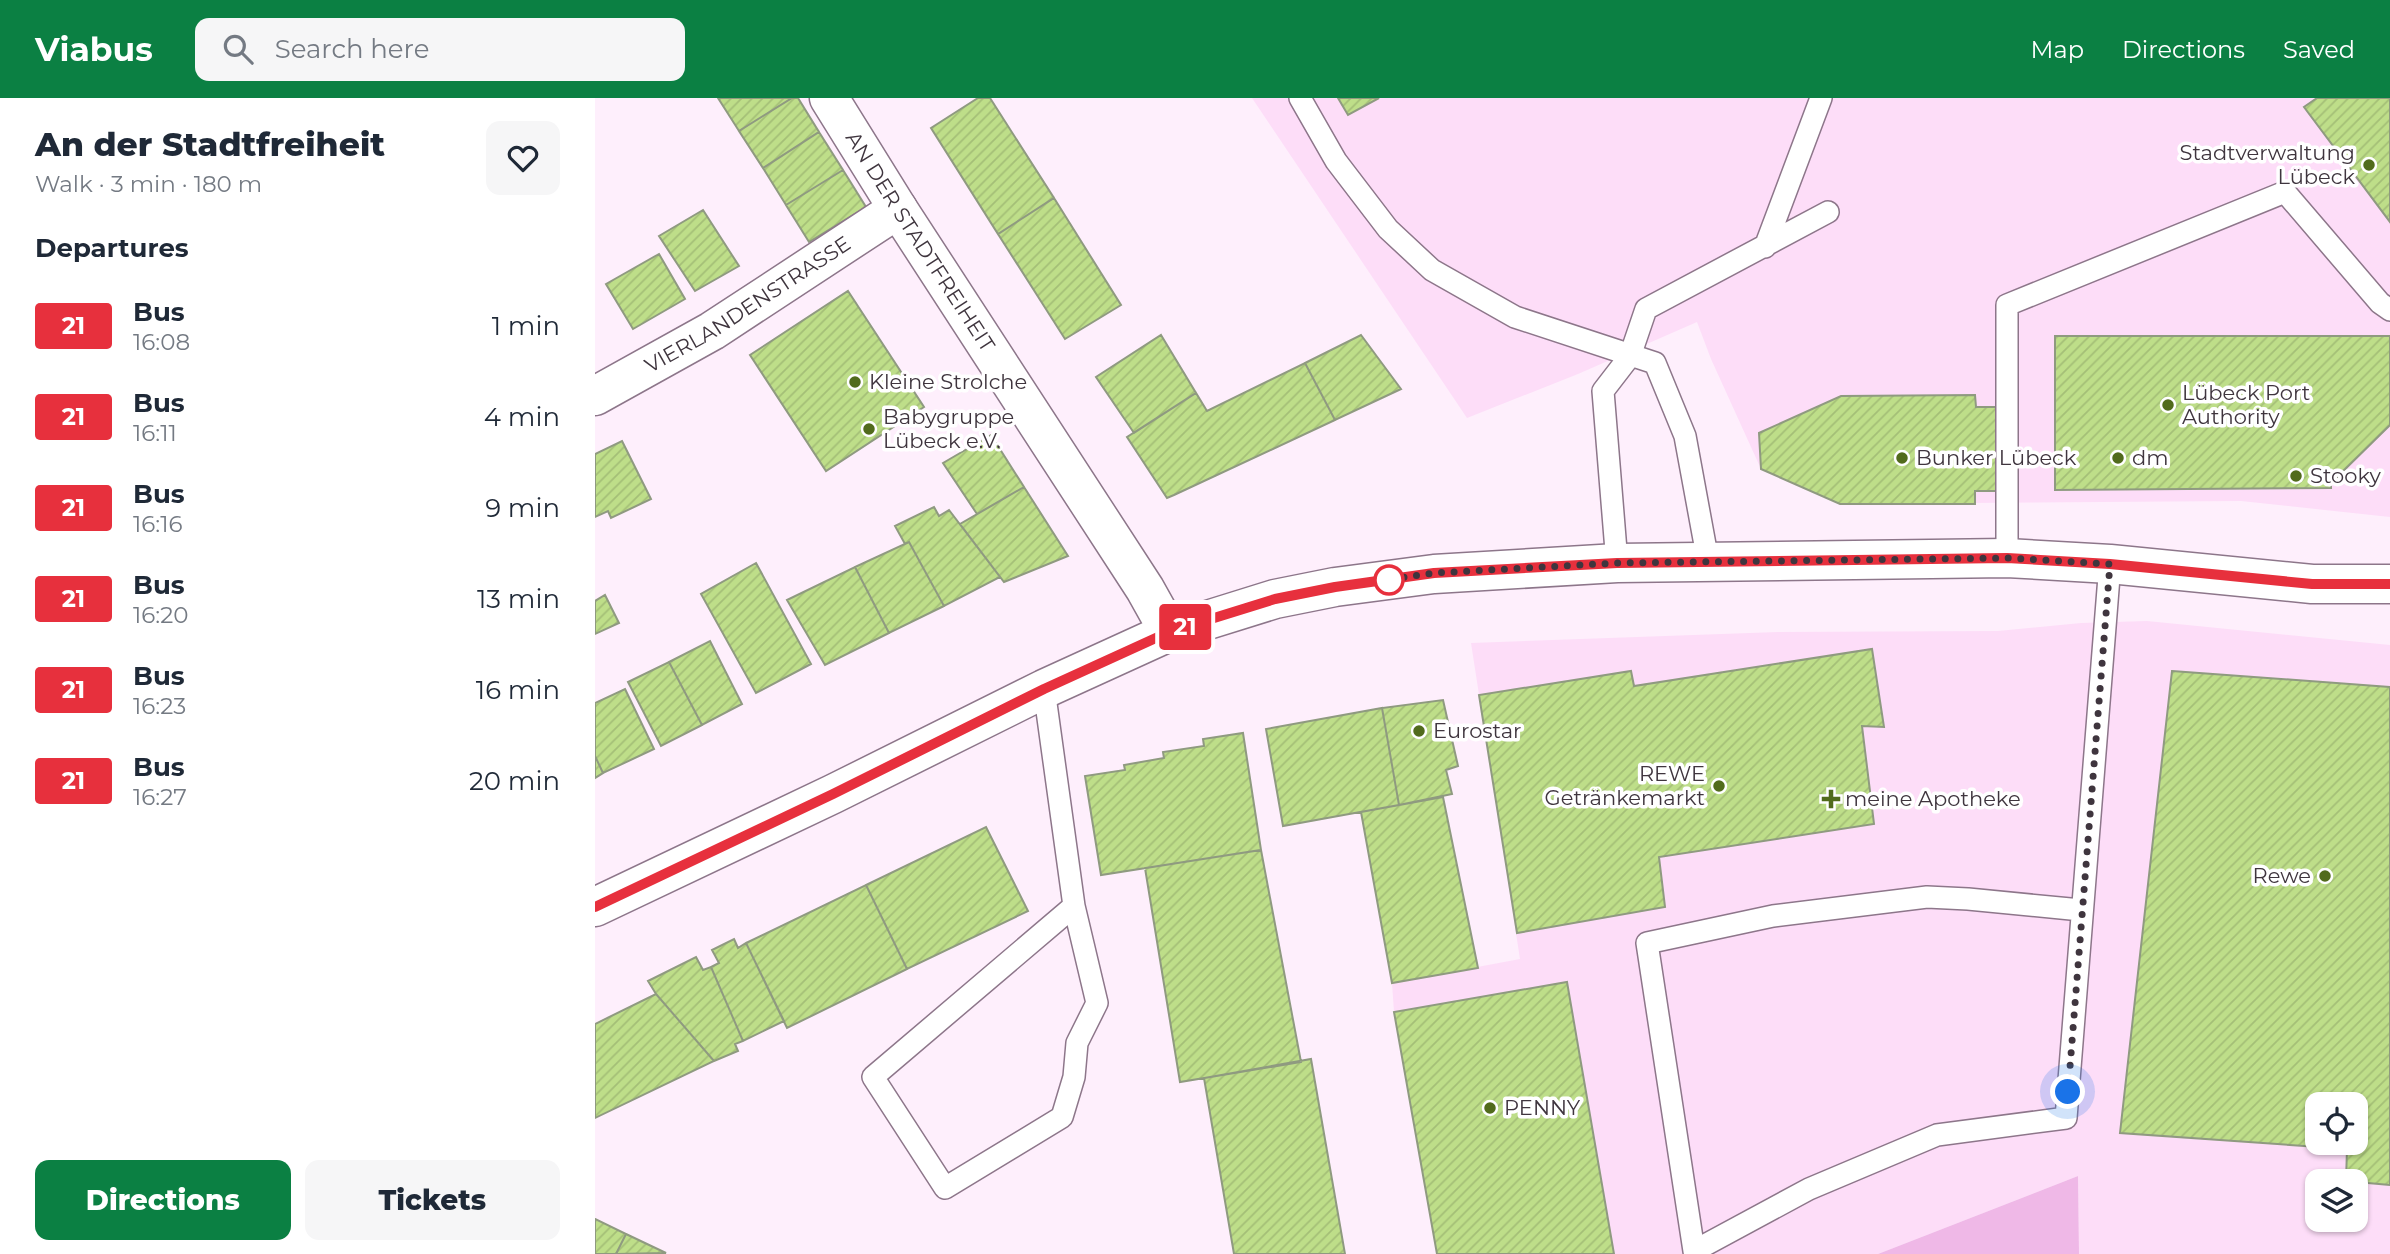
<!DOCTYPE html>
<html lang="en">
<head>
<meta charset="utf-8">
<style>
  :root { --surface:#fff; --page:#f6f6f7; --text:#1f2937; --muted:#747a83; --accent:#0b8043 }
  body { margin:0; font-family:Montserrat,sans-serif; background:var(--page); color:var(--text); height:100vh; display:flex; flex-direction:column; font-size:26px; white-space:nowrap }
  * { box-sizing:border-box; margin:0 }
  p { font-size:23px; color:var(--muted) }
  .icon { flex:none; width:38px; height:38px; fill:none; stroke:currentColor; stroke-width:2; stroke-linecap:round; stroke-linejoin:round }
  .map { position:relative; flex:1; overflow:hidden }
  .sheet { display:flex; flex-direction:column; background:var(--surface); width:595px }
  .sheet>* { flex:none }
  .badge { padding:0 14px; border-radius:5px; font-size:24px; line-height:46px }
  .controls { position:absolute; left:1710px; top:994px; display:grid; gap:14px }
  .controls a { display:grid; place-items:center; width:63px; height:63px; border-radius:14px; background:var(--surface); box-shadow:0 2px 5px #0004; font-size:35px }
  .you { position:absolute; width:35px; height:35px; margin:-18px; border:5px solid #fff; border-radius:50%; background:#1a73e8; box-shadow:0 0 0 10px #1a73e833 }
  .map>.badge { position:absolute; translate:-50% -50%; box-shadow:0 0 0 4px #fff }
  h2 { padding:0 35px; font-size:26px; line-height:63px }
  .round { display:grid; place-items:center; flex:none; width:74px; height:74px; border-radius:14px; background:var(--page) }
  .overview { display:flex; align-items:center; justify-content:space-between; height:119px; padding:0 35px }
  h1 { font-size:33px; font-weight:800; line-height:52px }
  .cta { display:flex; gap:14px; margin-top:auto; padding:14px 35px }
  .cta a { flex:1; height:80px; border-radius:14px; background:var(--accent); color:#fff; font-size:28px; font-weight:800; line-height:80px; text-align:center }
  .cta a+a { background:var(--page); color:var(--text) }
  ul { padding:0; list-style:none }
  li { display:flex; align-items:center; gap:21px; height:91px; padding:0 35px }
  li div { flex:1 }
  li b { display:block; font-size:26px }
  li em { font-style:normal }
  li .badge { min-width:77px; font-weight:700; text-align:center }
  header { display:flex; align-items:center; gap:42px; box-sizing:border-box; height:98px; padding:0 35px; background:var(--accent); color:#fff }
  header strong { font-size:33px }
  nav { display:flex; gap:38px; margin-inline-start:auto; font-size:24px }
  .search { width:490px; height:63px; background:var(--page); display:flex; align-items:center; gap:18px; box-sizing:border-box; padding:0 24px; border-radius:14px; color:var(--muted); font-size:26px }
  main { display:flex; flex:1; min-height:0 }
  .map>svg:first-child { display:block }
</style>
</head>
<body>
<header>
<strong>Viabus</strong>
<div class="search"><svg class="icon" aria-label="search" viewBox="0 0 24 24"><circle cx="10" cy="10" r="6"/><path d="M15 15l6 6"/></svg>Search here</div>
<nav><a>Map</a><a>Directions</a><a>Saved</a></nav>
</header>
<main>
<section class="sheet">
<div class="overview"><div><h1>An der Stadtfreiheit</h1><p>Walk · 3 min · 180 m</p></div><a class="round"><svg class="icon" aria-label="heart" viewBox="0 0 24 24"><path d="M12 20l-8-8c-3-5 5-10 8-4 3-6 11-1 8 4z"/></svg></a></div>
<h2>Departures</h2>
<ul>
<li><span class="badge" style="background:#e7303d;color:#fff">21</span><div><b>Bus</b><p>16:08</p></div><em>1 min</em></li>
<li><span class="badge" style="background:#e7303d;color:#fff">21</span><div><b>Bus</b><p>16:11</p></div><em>4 min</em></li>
<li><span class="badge" style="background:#e7303d;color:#fff">21</span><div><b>Bus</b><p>16:16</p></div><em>9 min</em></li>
<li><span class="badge" style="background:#e7303d;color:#fff">21</span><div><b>Bus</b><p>16:20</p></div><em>13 min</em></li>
<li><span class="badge" style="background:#e7303d;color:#fff">21</span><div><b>Bus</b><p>16:23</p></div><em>16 min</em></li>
<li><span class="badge" style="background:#e7303d;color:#fff">21</span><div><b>Bus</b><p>16:27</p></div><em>20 min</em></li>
</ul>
<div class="cta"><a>Directions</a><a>Tickets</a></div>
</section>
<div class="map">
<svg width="1795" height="1156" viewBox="0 0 1795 1156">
  <defs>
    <pattern id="building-hatch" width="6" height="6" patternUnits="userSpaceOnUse" patternTransform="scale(1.75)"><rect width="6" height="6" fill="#bede89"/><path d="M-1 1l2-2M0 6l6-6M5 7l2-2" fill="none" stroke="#a4bf77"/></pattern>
  </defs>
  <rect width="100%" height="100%" fill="#feeffc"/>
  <path fill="#fdddf8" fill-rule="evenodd" d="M 657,0 L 1795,0 L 1795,419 L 1646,403 L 1245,406 L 1166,371 L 1116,261 L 1102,224 L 983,276 L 872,320 Z
    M 1552,523 L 1795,547 L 1795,1156 L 1484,1156 L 1483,1078 L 1283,1156 L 842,1156 L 799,914 L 797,885 L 925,861 L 876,545 L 1183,534 L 1403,533 L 1486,525 ZM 1722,1006 L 1760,1006 L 1760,1045 L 1722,1045 ZM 1722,1083 L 1760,1083 L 1760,1122 L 1722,1122 Z"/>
  <path fill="#efb8e7" d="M 1483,1078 L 1484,1156 L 1283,1156 Z"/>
  <path fill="url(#building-hatch)" stroke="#8f9a80" stroke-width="2" fill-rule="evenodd" d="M 123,0 L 197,0 L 144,33 Z
    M 197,0 L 203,0 L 224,34 L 168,70 L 144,33 Z
    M 383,0 L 395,0 L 459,100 L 403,136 L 336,30 Z
    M 743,0 L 784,0 L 753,17 Z
    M 1722,0 L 1795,0 L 1795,124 L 1709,9 Z
    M 224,34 L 248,72 L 191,107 L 168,70 Z
    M 248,72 L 271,109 L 214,144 L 191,107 Z
    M 459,100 L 526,207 L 470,241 L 403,136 Z
    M 108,112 L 144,168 L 100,193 L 64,138 Z
    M 64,156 L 90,201 L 38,231 L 11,186 Z
    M 253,193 L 329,309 L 231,373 L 155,257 Z
    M 566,237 L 601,295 L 539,335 L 501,279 Z
    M 766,237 L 806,291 L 740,322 L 710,265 Z
    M 1460,238 L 1795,238 L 1795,327 L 1736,385 L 1736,390 L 1460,392 Z
    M 710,265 L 740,322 L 579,397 L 572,400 L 532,339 L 601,295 L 612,313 Z
    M 1380,297 L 1381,309 L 1401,309 L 1401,393 L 1380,393 L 1380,406 L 1245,406 L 1166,371 L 1164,335 L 1246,298 Z
    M 396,337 L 429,389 L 382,416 L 348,365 Z
    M 27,343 L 56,401 L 16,420 L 13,413 L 0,419 L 0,356 Z
    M 429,389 L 473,458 L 409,484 L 365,426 Z
    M 339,409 L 344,418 L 354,412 L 405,479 L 349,508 L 314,444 L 310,446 L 300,428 Z
    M 314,444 L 349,508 L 294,535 L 260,469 Z
    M 161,465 L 216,566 L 161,595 L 106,496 Z
    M 260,469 L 294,535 L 230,567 L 192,502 Z
    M 10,497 L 24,525 L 0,536 L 0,503 Z
    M 115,543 L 147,606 L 107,627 L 74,564 Z
    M 1277,551 L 1289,629 L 1267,628 L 1279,726 L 1064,759 L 1070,809 L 922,835 L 884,597 L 1036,573 L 1039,588 Z
    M 74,564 L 107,627 L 66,648 L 33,584 Z
    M 1577,573 L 1795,589 L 1795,1087 L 1751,1083 L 1752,1051 L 1525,1035 ZM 1722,1006 L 1760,1006 L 1760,1045 L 1722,1045 Z
    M 30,591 L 59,651 L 8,675 L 0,658 L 0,605 Z
    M 848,602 L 863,668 L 851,672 L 857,696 L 804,707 L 787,610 Z
    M 787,610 L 804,707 L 688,728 L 671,631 Z
    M 648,635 L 666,752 L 506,777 L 490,678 L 530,672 L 529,667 L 569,660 L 568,654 L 609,648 L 608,641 Z
    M 0,658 L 8,675 L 0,680 Z
    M 848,699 L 883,870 L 797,885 L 766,714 Z
    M 391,729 L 433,813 L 312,871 L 271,787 Z
    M 666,752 L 706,964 L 585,984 L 550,770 Z
    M 271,787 L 312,871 L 192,930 L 151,845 Z
    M 139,841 L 143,850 L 151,845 L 189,923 L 148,943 L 116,869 L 124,865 L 117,852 Z
    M 101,859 L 108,872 L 116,869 L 148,943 L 140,946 L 143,953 L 119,963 L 61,896 L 53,883 Z
    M 972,884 L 1019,1156 L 842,1156 L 799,914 Z
    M 61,896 L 119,963 L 0,1020 L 0,926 Z
    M 716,961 L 750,1156 L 639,1156 L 609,980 Z
    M 0,1121 L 31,1136 L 21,1156 L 0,1156 Z
    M 31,1136 L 71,1155 L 21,1156 Z"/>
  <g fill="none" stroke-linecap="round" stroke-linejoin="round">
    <defs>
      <path id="service" d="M 705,0 L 741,63 L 793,131 L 837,172 L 920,219 L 1060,265 L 1090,338 L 1113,463
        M 1170,149 L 1226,0
        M 1412,460 L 1412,207 L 1690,94 L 1785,205 L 1795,212
        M 1022,465 L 1008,293 L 1035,258 L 1051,211 L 1233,114
        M 449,591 L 479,808 L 502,905 L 482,945 L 479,979 L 467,1019 L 350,1090 L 278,979 L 479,808
        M 1486,812 L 1373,801 L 1332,799 L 1178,818 L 1052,845 L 1099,1153 L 1214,1091 L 1342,1037 L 1471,1020 L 1515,466"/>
      <g id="minor">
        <path id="s1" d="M 234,0 L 303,111 L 550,491 L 574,534"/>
        <path id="s2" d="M 0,298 L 117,233 L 303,111"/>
      </g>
      <path id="secondary" d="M 0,809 L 238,696 L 449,591 L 574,534 L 680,501 L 740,489 L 839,476 L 1022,465 L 1412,460 L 1515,466 L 1717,486 L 1795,486"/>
    </defs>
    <use href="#service" stroke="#8d768a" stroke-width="24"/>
    <use href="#minor" stroke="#8d768a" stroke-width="41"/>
    <use href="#secondary" stroke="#8d768a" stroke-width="41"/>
    <use href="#service" stroke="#fff" stroke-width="21"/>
    <use href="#minor" stroke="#fff" stroke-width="38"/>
    <use href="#secondary" stroke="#fff" stroke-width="38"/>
  </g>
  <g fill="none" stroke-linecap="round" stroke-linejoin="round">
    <defs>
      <path id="line" d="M 0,809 L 238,696 L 449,591 L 574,534 L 680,501 L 740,489 L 839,475 L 1022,465 L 1412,460 L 1515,466 L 1717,486 L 1795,486"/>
    </defs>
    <use href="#line" stroke="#fff" stroke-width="16"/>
    <use href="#line" stroke="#e7303d" stroke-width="10"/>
    <path stroke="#3f353e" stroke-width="7" stroke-dasharray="0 12.6" d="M 794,482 L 789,482 L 839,475 L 1022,465 L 1412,460 L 1515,466 L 1473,994"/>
  </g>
  <g fill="#516b1c" stroke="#fff" stroke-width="2.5">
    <circle cx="1774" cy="67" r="7"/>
    <circle cx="260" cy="284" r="7"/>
    <circle cx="1573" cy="307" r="7"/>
    <circle cx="274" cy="331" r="7"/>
    <circle cx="1307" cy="360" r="7"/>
    <circle cx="1523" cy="360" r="7"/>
    <circle cx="1701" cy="378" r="7"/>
    <circle cx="824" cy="633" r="7"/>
    <circle cx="1124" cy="688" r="7"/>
    <path d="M1232.5 690.5h7v7h7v7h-7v7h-7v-7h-7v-7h7z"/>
    <circle cx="1730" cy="778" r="7"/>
    <circle cx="895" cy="1010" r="7"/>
  </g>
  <circle fill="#fff" stroke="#e7303d" stroke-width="3.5" cx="794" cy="482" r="14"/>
  <g text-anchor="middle" stroke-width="7" stroke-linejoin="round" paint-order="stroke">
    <g font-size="21" fill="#3f353e" stroke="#fff" text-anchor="start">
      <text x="1760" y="62" text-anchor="end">Stadtverwaltung<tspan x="1760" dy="24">Lübeck</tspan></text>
      <text x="274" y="291">Kleine Strolche</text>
      <text x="1587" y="302">Lübeck Port<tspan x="1587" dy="24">Authority</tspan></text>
      <text x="288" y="326">Babygruppe<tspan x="288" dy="24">Lübeck e.V.</tspan></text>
      <text x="1321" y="367">Bunker Lübeck</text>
      <text x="1537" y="367">dm</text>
      <text x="1715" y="385">Stooky</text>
      <text x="838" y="640">Eurostar</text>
      <text x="1110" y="683" text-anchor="end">REWE<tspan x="1110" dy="24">Getränkemarkt</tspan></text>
      <text x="1250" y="708">meine Apotheke</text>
      <text x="1716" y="785" text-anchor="end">Rewe</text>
      <text x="909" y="1017">PENNY</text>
    </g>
    <g font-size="21" fill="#3f353e" stroke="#fff">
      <text dy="7" stroke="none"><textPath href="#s1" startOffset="170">AN DER STADTFREIHEIT</textPath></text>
      <text dy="7" stroke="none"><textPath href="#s2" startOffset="178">VIERLANDENSTRASSE</textPath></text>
    </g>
  </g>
</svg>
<div class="controls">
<a><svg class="icon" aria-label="locate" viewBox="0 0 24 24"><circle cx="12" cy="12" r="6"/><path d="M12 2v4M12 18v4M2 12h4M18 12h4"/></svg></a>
<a><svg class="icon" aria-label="layers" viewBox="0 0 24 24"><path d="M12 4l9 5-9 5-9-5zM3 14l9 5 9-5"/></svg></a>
</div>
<div class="you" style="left:1473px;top:994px"></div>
<b class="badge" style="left:590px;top:529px;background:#e7303d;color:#fff">21</b>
</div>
</main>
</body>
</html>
